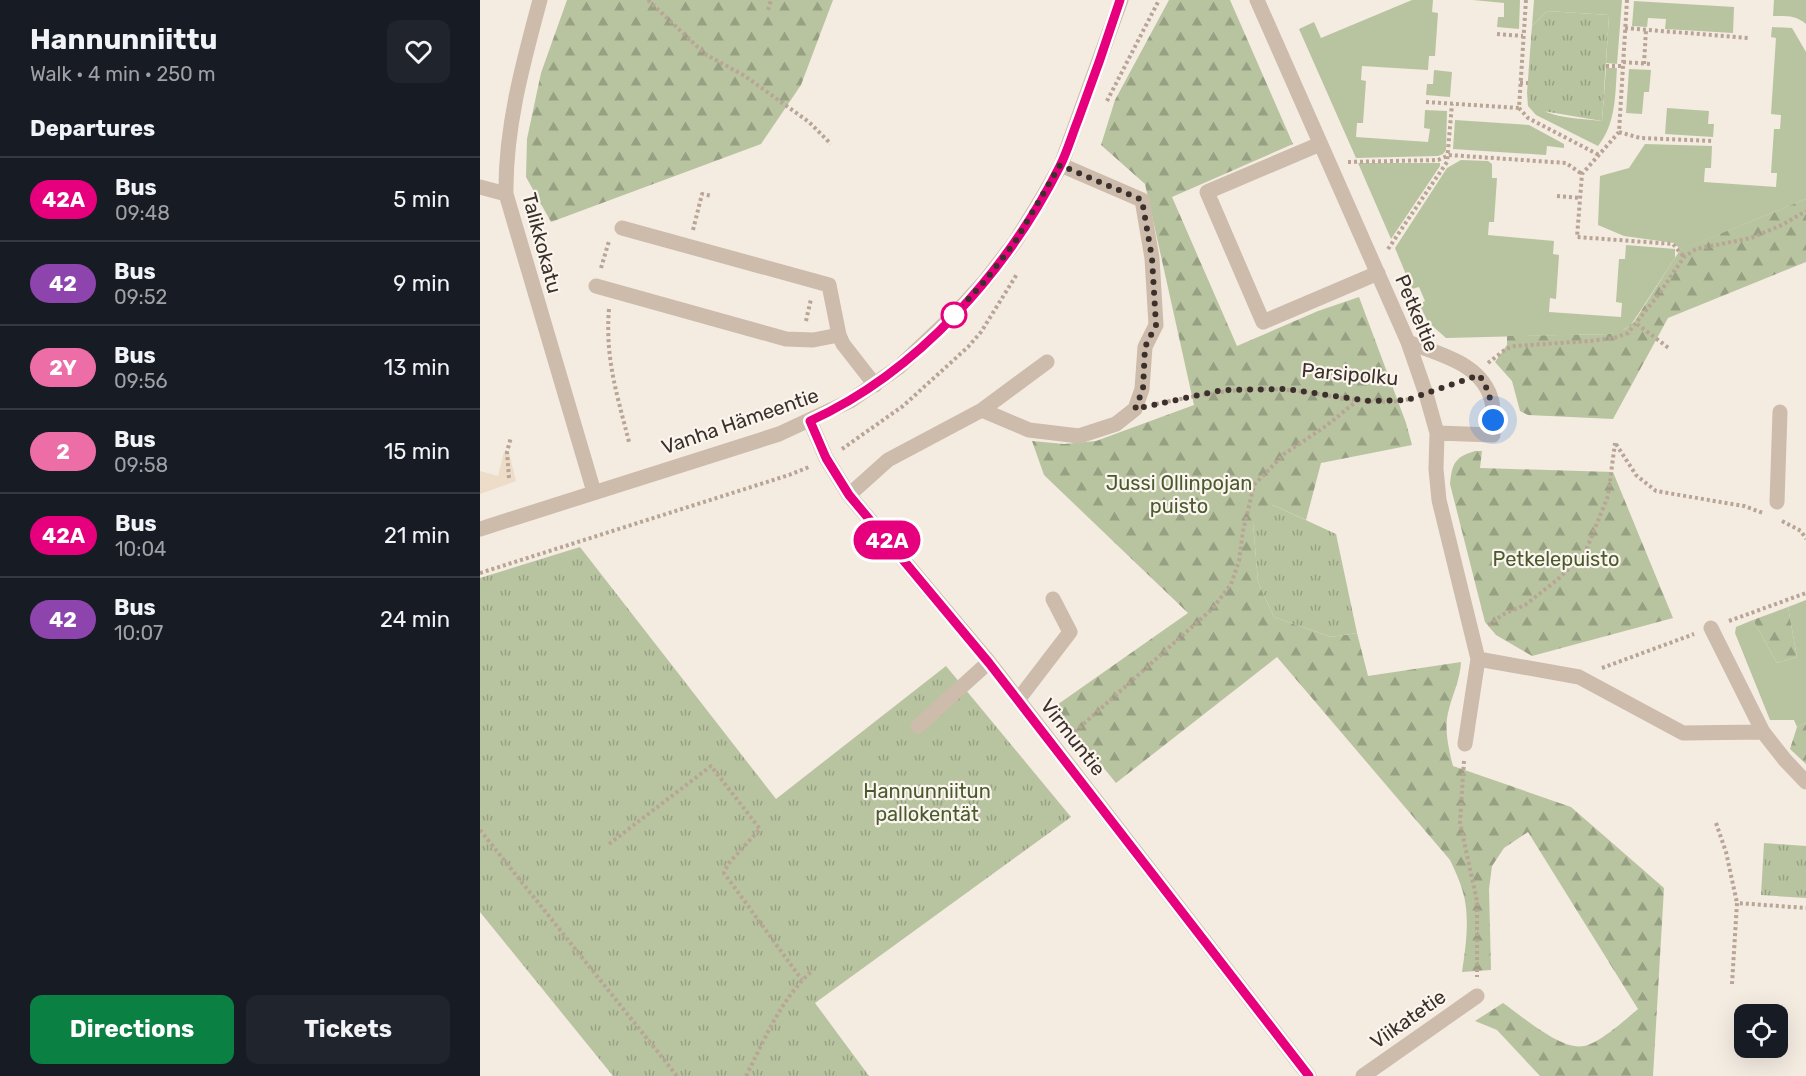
<!DOCTYPE html>
<html lang="en">
<head>
<meta charset="utf-8">
<style>
  :root { --surface:#171b24; --page:#20242c; --text:#f1f3f6; --muted:#9ea1a6; --line:#363941; --accent:#0b8043 }
  body { margin:0; font-family:Rubik,sans-serif; background:var(--page); color:var(--text); height:100vh; display:flex; flex-direction:column; font-size:22px; white-space:nowrap }
  * { box-sizing:border-box; margin:0 }
  p { font-size:20px; color:var(--muted) }
  .icon { flex:none; width:33px; height:33px; fill:none; stroke:currentColor; stroke-width:2; stroke-linecap:round; stroke-linejoin:round }
  .map { position:relative; flex:1; overflow:hidden }
  .drawer { display:flex; flex-direction:column; background:var(--surface); width:480px }
  .drawer>* { flex:none }
  .badge { padding:0 12px; border-radius:20px; font-size:21px; line-height:39px }
  .fabs { position:absolute; left:1254px; top:1004px; display:grid; gap:12px }
  .fabs a { display:grid; place-items:center; width:54px; height:54px; border-radius:12px; background:var(--surface); box-shadow:0 6px 24px #0002; font-size:30px }
  .you { position:absolute; width:30px; height:30px; margin:-15px; border:4px solid #fff; border-radius:50%; background:#1a73e8; box-shadow:0 0 0 9px #1a73e833 }
  .map>.badge { position:absolute; translate:-50% -50%; box-shadow:0 0 0 3px #fff }
  h2 { padding:0 30px; font-size:22px; line-height:54px }
  .round { display:grid; place-items:center; flex:none; width:63px; height:63px; border-radius:12px; background:var(--page) }
  .head { display:flex; align-items:center; justify-content:space-between; height:102px; padding:0 30px }
  h1 { font-size:28px; font-weight:700; line-height:45px }
  .cta { display:flex; gap:12px; margin-top:auto; padding:12px 30px }
  .cta a { flex:1; height:69px; border-radius:12px; background:var(--accent); color:#fff; font-size:24px; font-weight:700; line-height:69px; text-align:center }
  .cta a+a { background:var(--page); color:var(--text) }
  ul { padding:0; list-style:none }
  li { display:flex; align-items:center; gap:18px; height:84px; padding:0 30px; border-top:2px solid var(--line) }
  li div { flex:1 }
  li b { display:block; font-size:22px }
  li em { font-style:normal }
  li .badge { min-width:66px; font-weight:700; text-align:center }
  main { display:flex; flex:1; min-height:0 }
  .map>svg:first-child { display:block }
</style>
</head>
<body>
<main>
<section class="drawer">
<div class="head"><div><h1>Hannunniittu</h1><p>Walk · 4 min · 250 m</p></div><a class="round"><svg class="icon" aria-label="heart" viewBox="0 0 24 24"><path d="M12 20l-8-8c-3-5 5-10 8-4 3-6 11-1 8 4z"/></svg></a></div>
<h2>Departures</h2>
<ul>
<li><span class="badge" style="background:#e6007e;color:#fff">42A</span><div><b>Bus</b><p>09:48</p></div><em>5 min</em></li>
<li><span class="badge" style="background:#8e44ad;color:#fff">42</span><div><b>Bus</b><p>09:52</p></div><em>9 min</em></li>
<li><span class="badge" style="background:#ed6ea7;color:#fff">2Y</span><div><b>Bus</b><p>09:56</p></div><em>13 min</em></li>
<li><span class="badge" style="background:#ed6ea7;color:#fff">2</span><div><b>Bus</b><p>09:58</p></div><em>15 min</em></li>
<li><span class="badge" style="background:#e6007e;color:#fff">42A</span><div><b>Bus</b><p>10:04</p></div><em>21 min</em></li>
<li><span class="badge" style="background:#8e44ad;color:#fff">42</span><div><b>Bus</b><p>10:07</p></div><em>24 min</em></li>
</ul>
<div class="cta"><a>Directions</a><a>Tickets</a></div>
</section>
<div class="map">
<svg width="1326" height="1076" viewBox="0 0 1326 1076">
  <defs>
    <pattern id="forest-firs" width="22" height="20" patternUnits="userSpaceOnUse" patternTransform="scale(1.5)"><rect width="22" height="20" fill="#b8c4a0"/><path d="M5 1l3.5 6h-7zM16 11l3.5 6h-7z" fill="#97a083"/></pattern>
    <pattern id="park-tufts" width="24" height="20" patternUnits="userSpaceOnUse" patternTransform="scale(1.5)"><rect width="24" height="20" fill="#b8c4a0"/><path d="M3 7l-1-3M5 7V3M7 7l1-3M15 17l-1-3M17 17v-4M19 17l1-3" fill="none" stroke="#97a083"/></pattern>
  </defs>
  <rect width="100%" height="100%" fill="#f4ebe1"/>
  <path fill="#b8c4a0" d="M 932,0 L 953,0 L 952,12 L 958,13 L 955,56 L 949,56 L 948,70 L 882,66 L 881,80 L 886,81 L 883,123 L 877,123 L 876,137 L 948,142 L 950,129 L 944,128 L 945,110 L 967,111 L 966,150 L 963,154 L 958,156 L 876,158 L 819,29 L 834,22 L 841,38 Z
    M 993,0 L 1040,0 L 1039,29 L 1017,27 L 1018,17 L 1024,17 L 1024,3 Z
    M 1054,0 L 1142,0 L 1137,64 L 1126,63 L 1129,15 L 1067,11 L 1052,26 Z
    M 1294,0 L 1326,0 L 1326,24 C 1316,15 1306,16 1293,16 Z
    M 1154,1 L 1254,7 L 1253,33 L 1185,29 L 1186,19 L 1168,18 L 1167,27 L 1152,26 Z
    M 1292,27 L 1312,28 L 1326,52 L 1326,199 L 1201,250 L 1194,243 L 1144,236 L 1118,225 L 1120,176 L 1149,168 L 1165,144 L 1232,146 L 1231,168 L 1225,168 L 1224,182 L 1296,187 L 1297,173 L 1291,173 L 1294,129 L 1300,129 L 1301,115 L 1291,114 L 1296,38 L 1291,37 Z
    M 1126,68 L 1137,68 C 1135,97 1136,123 1118,146 L 1056,115 L 1048,106 L 1047,93 C 1054,119 1099,118 1122,121 Z
    M 1149,69 L 1171,70 L 1169,92 L 1164,92 L 1162,114 L 1146,113 Z
    M 954,70 L 972,72 L 970,97 L 946,95 L 947,84 L 953,84 Z
    M 1187,108 L 1229,111 L 1228,124 L 1234,124 L 1233,137 L 1185,134 Z
    M 975,120 L 1049,125 L 1084,144 L 1084,148 L 1067,146 L 1066,155 L 973,149 Z
    M 981,160 L 1008,161 L 1012,164 L 1012,178 L 1017,178 L 1014,222 L 1009,222 L 1008,235 L 1074,241 L 1073,254 L 1079,255 L 1076,299 L 1070,298 L 1069,312 L 1141,317 L 1142,303 L 1136,302 L 1139,259 L 1145,259 L 1146,245 L 1195,249 L 1195,258 L 1151,325 L 1138,333 L 1130,334 L 966,338 L 948,322 L 939,304 L 945,301 L 939,287 L 932,289 L 915,248 L 967,168 Z
    M 878,163 L 960,163 L 960,166 L 911,239 Z
    M 1326,600 L 1326,723 L 1317,727 L 1314,720 L 1290,720 L 1255,633 L 1256,627 L 1273,620 L 1297,663 L 1317,657 L 1308,607 Z"/>
  <path fill="url(#forest-firs)" d="M 87,0 L 353,0 L 321,85 L 281,144 L 71,222 L 46,177 L 47,139 L 61,73 Z
    M 689,0 L 750,0 L 813,144 L 692,197 L 757,346 L 838,311 L 879,297 L 926,423 L 932,445 L 841,463 L 826,520 L 793,505 L 773,523 L 778,582 L 794,617 L 851,637 L 877,633 L 888,676 L 981,662 C 980,681 972,695 968,713 C 964,730 969,750 973,766 L 1091,807 L 1184,888 L 1173,1076 L 1060,1076 L 1017,1030 L 995,1021 L 1023,1003 C 1042,1016 1081,1051 1104,1046 C 1120,1043 1146,1019 1158,1009 L 1048,832 L 1024,848 L 1012,866 L 1009,889 L 1011,970 L 982,972 C 986,945 991,913 981,886 C 978,877 974,868 970,860 L 797,657 L 636,783 L 574,707 L 708,613 L 564,475 L 552,441 L 584,444 L 616,441 L 714,405 L 665,184 L 621,145 L 635,100 Z
    M 1326,199 L 1326,262 L 1188,318 L 1133,419 L 1048,415 L 1040,411 L 1032,381 L 1015,362 L 1027,345 L 1027,336 L 1130,334 L 1145,329 L 1154,322 L 1200,250 Z
    M 995,451 L 1002,451 L 1000,468 L 1133,472 L 1193,618 L 1052,656 L 1016,635 L 1005,622 L 970,484 C 972,463 975,457 995,451 Z
    M 1308,607 L 1317,657 L 1297,663 L 1273,620 Z
    M 1326,723 L 1326,764 L 1310,749 L 1317,727 Z"/>
  <path fill="url(#park-tufts)" d="M 1067,11 L 1129,15 L 1122,121 L 1063,111 C 1054,108 1049,102 1047,93 L 1052,26 Z
    M 793,505 L 856,534 L 877,633 L 851,637 L 794,617 L 778,582 L 773,523 L 781,508 Z
    M 100,547 L 296,799 L 466,666 L 591,817 L 335,1003 L 389,1076 L 133,1076 L 0,912 L 0,578 Z
    M 1284,843 L 1326,846 L 1326,898 L 1281,895 Z"/>
  <path fill="#ecdcc8" d="M 24,452 L 29,453 L 36,481 L 0,494 L 0,471 L 18,476 Z"/>
  <g fill="none" stroke-linecap="round" stroke-linejoin="round">
    <path stroke="#b9a596" stroke-width="4" stroke-dasharray="3 3" stroke-linecap="butt" d="M 168,0 L 225,54 L 265,76 L 329,122 L 351,144
      M 1046,0 L 1039,108 L 1048,118 L 1119,155
      M 1147,0 L 1139,132 L 1102,174 L 1097,237 L 1193,244 L 1204,257
      M 288,10 L 291,0
      M 1145,28 L 1268,38
      M 1017,34 L 1043,36
      M 1143,62 L 1171,64
      M 1164,64 L 1166,30
      M 1126,66 L 1143,66
      M 1040,83 L 1048,83
      M 627,101 L 679,0
      M 946,102 L 1039,108
      M 1139,132 L 1160,138 L 1232,141
      M 868,162 L 958,160 L 969,155 L 1086,163 L 1102,174
      M 1077,196 L 1100,198
      M 213,230 L 222,194 L 232,196
      M 908,249 L 967,162 L 972,104
      M 121,268 L 129,241
      M 129,309 C 125,359 137,394 149,442
      M 326,321 L 331,299
      M 1157,324 L 1190,349
      M 1008,363 L 1026,349 L 1035,346 L 1110,341 L 1134,338 L 1148,333 L 1179,294 L 1204,257 L 1216,249 L 1271,238 L 1302,225 L 1326,211
      M 676,404 C 719,395 763,386 807,390 C 847,393 890,408 930,399
      M 1136,444 L 1156,475 L 1176,491 L 1264,506 L 1283,513
      M 362,449 L 423,406 L 488,347 L 501,332 L 537,274
      M 29,478 L 27,452 L 31,437
      M 1302,521 L 1321,531 L 1326,539
      M 0,573 L 309,475 L 329,467
      M 1249,621 L 1326,593
      M 1008,625 L 1024,614 L 1045,605 L 1077,580 L 1105,553 L 1128,496 L 1135,443
      M 1122,668 L 1214,634
      M 590,736 L 733,608 L 751,584 L 759,561 L 763,531 L 774,485 L 804,454 L 846,426 L 878,400
      M 984,761 L 980,823 L 997,901 L 997,977
      M 1236,823 L 1246,852 L 1257,903
      M 0,830 L 197,1076
      M 129,844 L 231,766 L 280,829 L 248,864 L 244,873 L 322,980
      M 1252,984 L 1257,903 L 1326,908
      M 266,1076 C 285,1039 301,998 333,970"/>
    <path stroke="#cdbbac" stroke-width="15" d="M 60,0 C 43,63 25,128 26,194 L 114,492
      M 777,0 L 928,342 L 946,394 L 957,433 L 956,469 L 959,500 L 998,659
      M 840,144 L 727,192 L 783,322 L 898,273
      M 0,187 L 26,194
      M 142,228 L 349,285 L 359,335 L 363,344 L 395,385
      M 116,286 L 306,339 L 333,340 L 359,335
      M 928,342 C 960,355 1003,363 1012,402 C 1014,412 1013,425 1013,435 L 957,433
      M 502,410 L 549,430 L 599,436 L 636,424 L 655,409 L 662,389 L 665,347 L 676,325 L 672,258 L 662,200 L 581,165
      M 330,421 L 346,458 L 369,495 L 509,662 L 829,1076
      M 369,495 L 408,460 L 502,410 L 567,362
      M 1297,502 L 1300,412
      M 0,529 L 299,434 L 370,401 L 419,367 L 474,315 L 505,281 L 535,242 L 561,200 L 581,165 L 641,0
      M 538,700 L 590,632 L 573,599
      M 438,726 L 509,662
      M 1283,732 L 1305,760 L 1326,782
      M 985,744 L 998,659 L 1099,677 L 1203,733 L 1283,732 L 1231,628
      M 883,1076 L 997,996"/>
  </g>
  <g fill="none" stroke-linecap="round" stroke-linejoin="round">
    <defs>
      <path id="line" d="M 640,0 C 627,40 613,80 598,120 C 592,135 587,152 580,166 C 527,271 438,372 330,421 L 346,458 L 369,495 L 509,663 L 829,1076"/>
    </defs>
    <use href="#line" stroke="#fff" stroke-width="14"/>
    <use href="#line" stroke="#e6007e" stroke-width="9"/>
    <path stroke="#3b302b" stroke-width="6" stroke-dasharray="0 10.8" d="M 474,315 L 505,281 L 535,242 L 580,165 L 662,200 L 672,258 L 676,325 L 665,347 L 663,389 L 655,409 L 742,390 L 806,389 L 889,401 L 927,400 L 999,375 C 1009,389 1012,403 1013,420"/>
  </g>
  <circle fill="#fff" stroke="#e6007e" stroke-width="3" cx="474" cy="315" r="12"/>
  <g text-anchor="middle" stroke-width="4.5" stroke-linejoin="round" paint-order="stroke">
    <g font-size="20" fill="#3b302b" stroke="#fbf5ee">
      <text transform="translate(62 243) rotate(75)" y="7">Talikkokatu</text>
      <text transform="translate(937 313) rotate(67)" y="7">Petkeltie</text>
      <text transform="translate(870 374) rotate(5)" y="7">Parsipolku</text>
      <text transform="translate(260 421) rotate(-19)" y="7">Vanha Hämeentie</text>
      <text transform="translate(593 737) rotate(52)" y="7">Virmuntie</text>
      <text transform="translate(928 1019) rotate(-35)" y="7">Viikatetie</text>
    </g>
    <g font-size="20" fill="#4a5a2e" stroke="#fbf5ee">
      <text x="699" y="490">Jussi Ollinpojan<tspan x="699" dy="23">puisto</tspan></text>
      <text x="1076" y="566">Petkelepuisto</text>
      <text x="447" y="798">Hannunniitun<tspan x="447" dy="23">pallokentät</tspan></text>
    </g>
  </g>
</svg>
<div class="fabs">
<a><svg class="icon" aria-label="locate" viewBox="0 0 24 24"><circle cx="12" cy="12" r="6"/><path d="M12 2v4M12 18v4M2 12h4M18 12h4"/></svg></a>
</div>
<div class="you" style="left:1013px;top:420px"></div>
<b class="badge" style="left:407px;top:540px;background:#e6007e;color:#fff">42A</b>
</div>
</main>
</body>
</html>
